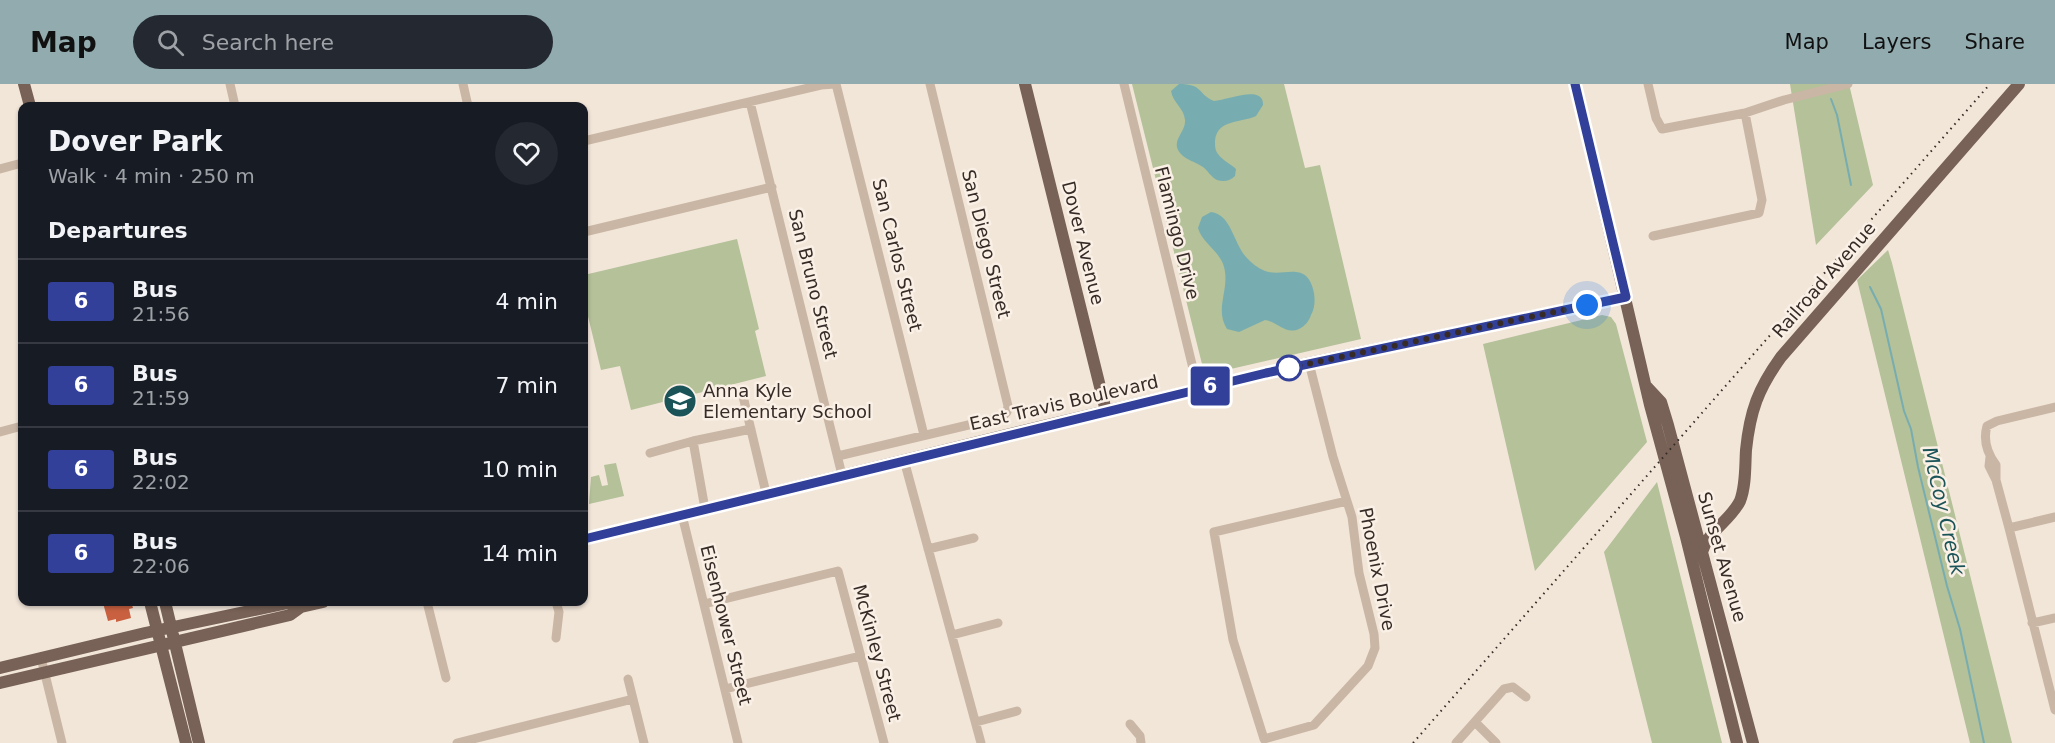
<!DOCTYPE html>
<html lang="en">
<head>
<meta charset="utf-8">
<style>
  :root { --surface:#171b24; --page:#242831; --text:#f1f3f6; --muted:#9ea1a6; --line:#363941; --accent:#91abaf }
  body { margin:0; font-family:"DejaVu Sans",sans-serif; background:var(--page); color:var(--text); height:100vh; display:flex; flex-direction:column; font-size:22px; white-space:nowrap }
  * { box-sizing:border-box; margin:0 }
  p { font-size:20px; color:var(--muted) }
  .icon { flex:none; width:33px; height:33px; fill:none; stroke:currentColor; stroke-width:2; stroke-linecap:round; stroke-linejoin:round }
  .map { position:relative; flex:1; overflow:hidden }
  .panel { position:absolute; left:18px; top:18px; width:570px; height:504px; display:flex; flex-direction:column; background:var(--surface); border-radius:12px; box-shadow:0 2px 4px #0004 }
  .panel>* { flex:none }
  .badge { padding:0 12px; border-radius:4px; font-size:21px; line-height:39px }
  .you { position:absolute; width:30px; height:30px; margin:-15px; border:4px solid #fff; border-radius:50%; background:#1a73e8; box-shadow:0 0 0 9px #1a73e833 }
  .map>.badge { position:absolute; translate:-50% -50%; box-shadow:0 0 0 3px #fff }
  h2 { padding:0 30px; font-size:22px; line-height:54px }
  .round { display:grid; place-items:center; flex:none; width:63px; height:63px; border-radius:32px; background:var(--page) }
  .head { display:flex; align-items:center; justify-content:space-between; height:102px; padding:0 30px }
  h1 { font-size:28px; font-weight:800; line-height:45px }
  ul { padding:0; list-style:none }
  li { display:flex; align-items:center; gap:18px; height:84px; padding:0 30px; border-top:2px solid var(--line) }
  li div { flex:1 }
  li b { display:block; font-size:22px }
  li em { font-style:normal }
  li .badge { min-width:66px; font-weight:700; text-align:center }
  header { display:flex; align-items:center; gap:36px; box-sizing:border-box; height:84px; padding:0 30px; background:var(--accent); color:#111 }
  header strong { font-size:28px }
  nav { display:flex; gap:33px; margin-inline-start:auto; font-size:21px }
  .search { width:420px; height:54px; background:var(--page); display:flex; align-items:center; gap:15px; box-sizing:border-box; padding:0 21px; border-radius:33px; color:var(--muted); font-size:22px }
  .map>svg:first-child { display:block }
</style>
</head>
<body>
<header>
<strong>Map</strong>
<div class="search"><svg class="icon" aria-label="search" viewBox="0 0 24 24"><circle cx="10" cy="10" r="6"/><path d="M15 15l6 6"/></svg>Search here</div>
<nav><a>Map</a><a>Layers</a><a>Share</a></nav>
</header>
<div class="map">
<svg width="2055" height="659" viewBox="0 0 2055 659">
  <rect width="100%" height="100%" fill="#f2e6d9"/>
  <path fill="#b4c199" d="M 1132,0 L 1284,0 L 1305,84 L 1320,81 L 1361,255 L 1209,290 L 1204,288 Z
    M 1790,0 L 1849,0 L 1873,101 L 1816,161 Z
    M 737,155 L 759,245 L 755,247 L 766,292 L 631,326 L 620,282 L 601,286 L 585,220 L 588,219 L 584,204 L 584,191 Z
    M 1888,166 L 1892,179 L 2012,659 L 1970,659 L 1857,196 Z
    M 1602,231 L 1611,233 L 1616,240 L 1647,358 L 1535,487 L 1483,260 Z
    M 616,379 L 624,412 L 589,420 L 591,393 L 599,391 L 602,402 L 608,401 L 604,381 Z
    M 1657,398 L 1722,659 L 1652,659 L 1604,468 Z"/>
  <path fill="#77adb0" d="M 1179,0 C 1204,0 1197,10 1214,17 C 1228,16 1264,0 1263,21 L 1256,32 C 1241,39 1217,35 1215,57 C 1215,62 1215,66 1218,70 C 1223,77 1231,80 1236,85 L 1235,92 C 1230,97 1224,98 1217,96 C 1211,93 1208,87 1203,83 C 1195,77 1180,75 1177,63 C 1175,54 1186,46 1185,36 C 1184,24 1173,19 1171,7 Z
    M 1211,128 C 1231,130 1234,160 1246,173 C 1251,179 1258,184 1265,187 C 1284,194 1307,175 1314,209 C 1315,216 1315,224 1311,231 C 1309,237 1305,242 1299,245 C 1285,251 1278,238 1265,236 L 1239,248 L 1227,245 C 1215,226 1228,208 1225,188 C 1223,168 1203,161 1198,144 L 1202,133 Z"/>
  <g fill="none" stroke-linecap="round" stroke-linejoin="round">
    <path stroke="#77adb0" stroke-width="2" d="M 1831,15 L 1837,31 L 1851,101
      M 1870,203 L 1881,225 L 1904,327 L 1911,345 L 1918,383 L 1947,502 L 1960,545 L 1984,659"/>
  </g>
  <path fill="#c96140" d="M 110,518 L 131,518 L 133,524 L 129,525 L 131,534 L 116,538 L 116,535 L 108,537 L 103,519 Z"/>
  <g fill="none" stroke-linecap="round" stroke-linejoin="round">
    <path stroke="#cab6a5" stroke-width="9" d="M 230,0 L 235,22
      M 463,0 L 468,22
      M 836,0 L 924,351
      M 1124,0 L 1198,305
      M 1648,0 L 1656,34 L 1662,45 L 1745,29 L 1784,16 L 1848,0
      M 750,18 L 842,391
      M 584,57 L 821,1 L 835,0
      M 0,85 L 22,79
      M 584,148 L 772,103
      M 1653,152 L 1759,129 L 1762,116 L 1745,29
      M 1309,279 L 1333,373 L 1352,433 L 1359,489 L 1374,550 L 1375,564 L 1368,582 L 1314,641 L 1264,655 L 1233,556 L 1214,448 L 1347,417
      M 742,308 L 766,409
      M 0,348 L 22,342
      M 650,369 L 693,357
      M 838,372 L 1002,333 L 1007,328 L 1008,322 L 930,0
      M 1990,373 L 1989,382 L 1996,396 L 2009,444 L 2055,626
      M 904,376 L 981,659
      M 1996,396 L 1996,381 C 1987,369 1983,356 1987,342 L 1997,337 L 2055,323
      M 705,425 L 693,357 L 751,345
      M 682,431 L 738,659
      M 2009,444 L 2055,433
      M 928,465 L 974,454
      M 427,518 L 446,594
      M 556,518 L 559,528 L 556,554
      M 704,520 L 838,487 L 884,659
      M 2032,539 L 2055,534
      M 952,551 L 998,539
      M 41,574 L 62,659
      M 628,595 L 644,659
      M 725,605 L 860,572
      M 976,638 L 1017,627
      M 1475,638 L 1496,659
      M 1130,640 L 1140,652 L 1141,659
      M 457,659 L 633,615
      M 1456,659 L 1504,605 L 1513,603 L 1526,613"/>
    <path stroke="#786257" stroke-width="12" d="M 24,0 L 30,22
      M 1025,0 L 1106,327
      M 1575,0 L 1650,321 L 1686,453 L 1737,659
      M 1647,303 L 1661,318 L 1668,341 L 1753,659
      M 584,455 L 1039,343 L 1309,279 L 1626,213
      M 1702,468 C 1708,447 1730,437 1740,417 C 1746,402 1745,382 1746,366 C 1750,327 1758,305 1781,273 L 2019,0
      M 150,518 L 186,659
      M 165,518 L 199,659
      M 0,584 L 145,549 L 288,519 L 301,523
      M 0,599 L 290,531 L 301,523 L 323,518"/>
    <path stroke="#362b26" stroke-width="2" stroke-dasharray="1.5 4.5" stroke-linecap="butt" d="M 1413,659 L 1990,0"/>
  </g>
  <g fill="none" stroke-linecap="round" stroke-linejoin="round">
    <defs>
      <path id="line" d="M 584,455 L 1266,289 L 1626,213 L 1575,0"/>
    </defs>
    <use href="#line" stroke="#fff" stroke-width="14"/>
    <use href="#line" stroke="#324099" stroke-width="9"/>
    <path stroke="#362b26" stroke-width="6" stroke-dasharray="0 10.8" d="M 1289,284 L 1587,221"/>
  </g>
  <defs>
    <symbol id="school-disc" viewBox="-11 -11 22 22"><circle r="9.5" fill="#1b5458" stroke="#faf0e6"/><path d="M0-5L7-2L0 1L-7-2ZM-4 1L0 2.5L4 1V4Q0 6-4 4Z" fill="#fff"/></symbol>
  </defs>
  <g fill-rule="evenodd">
    <use href="#school-disc" x="661" y="298" width="38" height="38"/>
  </g>
  <circle fill="#fff" stroke="#324099" stroke-width="3" cx="1289" cy="284" r="12"/>
  <g text-anchor="middle" stroke-width="5" stroke-linejoin="round" paint-order="stroke">
    <g font-size="18" fill="#362b26" stroke="#faf0e6">
      <text transform="translate(1177 149) rotate(76)" y="6">Flamingo Drive</text>
      <text transform="translate(1083 159) rotate(76)" y="6">Dover Avenue</text>
      <text transform="translate(986 160) rotate(76)" y="6">San Diego Street</text>
      <text transform="translate(897 171) rotate(76)" y="6">San Carlos Street</text>
      <text transform="translate(1824 196) rotate(-49)" y="6">Railroad Avenue</text>
      <text transform="translate(813 200) rotate(76)" y="6">San Bruno Street</text>
      <text transform="translate(1064 319) rotate(-13)" y="6">East Travis Boulevard</text>
      <text transform="translate(1722 473) rotate(74)" y="6">Sunset Avenue</text>
      <text transform="translate(1377 485) rotate(79)" y="6">Phoenix Drive</text>
      <text transform="translate(726 541) rotate(76)" y="6">Eisenhower Street</text>
      <text transform="translate(877 569) rotate(75)" y="6">McKinley Street</text>
    </g>
    <g font-size="18" fill="#362b26" stroke="#faf0e6" text-anchor="start">
      <text x="703" y="313">Anna Kyle<tspan x="703" dy="21">Elementary School</tspan></text>
    </g>
    <g font-size="20" font-style="italic" fill="#1b5458" stroke="#faf0e6">
      <text transform="translate(1944 427) rotate(77)" y="7">McCoy Creek</text>
    </g>
  </g>
</svg>
<div class="you" style="left:1587px;top:221px"></div>
<b class="badge" style="left:1210px;top:302px;background:#324099;color:#fff">6</b>
<section class="panel">
<div class="head"><div><h1>Dover Park</h1><p>Walk · 4 min · 250 m</p></div><a class="round"><svg class="icon" aria-label="heart" viewBox="0 0 24 24"><path d="M12 20l-8-8c-3-5 5-10 8-4 3-6 11-1 8 4z"/></svg></a></div>
<h2>Departures</h2>
<ul>
<li><span class="badge" style="background:#324099;color:#fff">6</span><div><b>Bus</b><p>21:56</p></div><em>4 min</em></li>
<li><span class="badge" style="background:#324099;color:#fff">6</span><div><b>Bus</b><p>21:59</p></div><em>7 min</em></li>
<li><span class="badge" style="background:#324099;color:#fff">6</span><div><b>Bus</b><p>22:02</p></div><em>10 min</em></li>
<li><span class="badge" style="background:#324099;color:#fff">6</span><div><b>Bus</b><p>22:06</p></div><em>14 min</em></li>
</ul>
</section>
</div>
</body>
</html>
